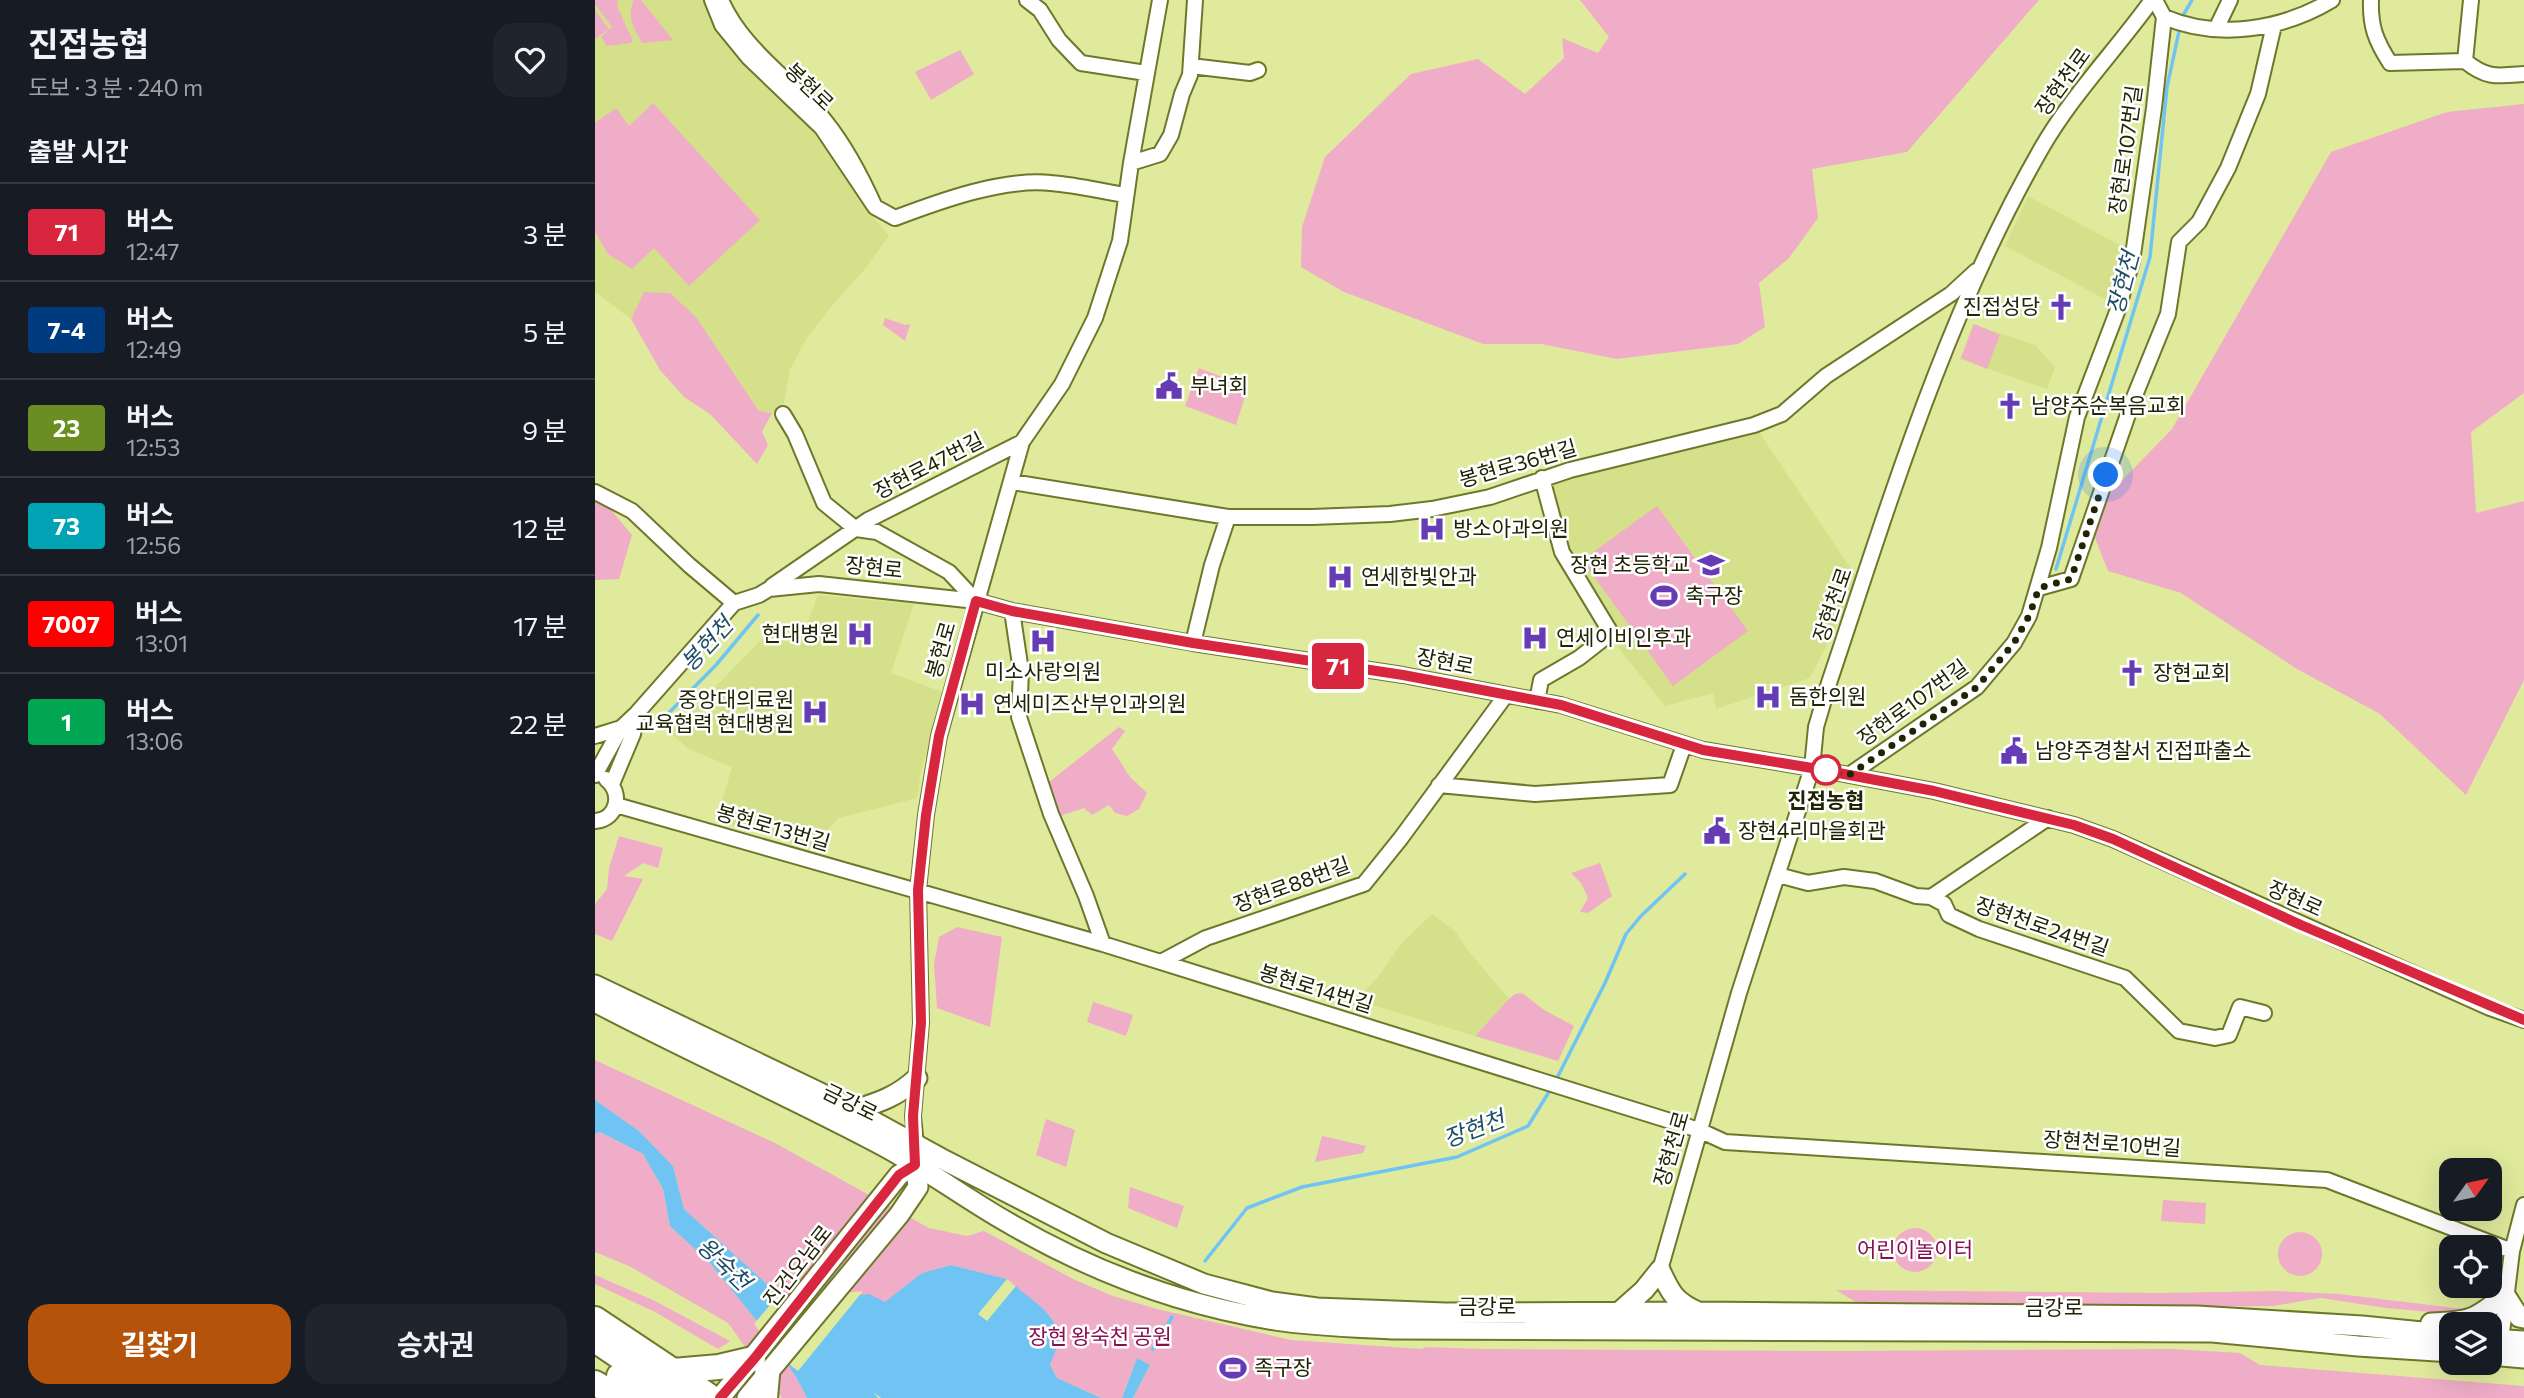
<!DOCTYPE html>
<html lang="ko">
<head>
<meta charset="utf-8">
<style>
  :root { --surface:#171b24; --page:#20242c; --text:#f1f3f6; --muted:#9ea1a6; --line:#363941; --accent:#b45309 }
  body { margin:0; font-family:Commissioner,"Noto Sans KR",sans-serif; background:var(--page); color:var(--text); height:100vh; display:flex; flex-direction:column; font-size:26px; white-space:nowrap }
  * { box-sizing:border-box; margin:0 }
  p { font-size:23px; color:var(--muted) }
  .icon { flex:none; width:38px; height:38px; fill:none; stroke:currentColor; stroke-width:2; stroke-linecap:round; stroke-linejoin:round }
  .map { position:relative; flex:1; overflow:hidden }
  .side { display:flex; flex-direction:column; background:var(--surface); width:595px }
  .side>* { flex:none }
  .badge { padding:0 14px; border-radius:5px; font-size:24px; line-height:46px }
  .needle { width:46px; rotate:57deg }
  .controls { position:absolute; left:1844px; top:1158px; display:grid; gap:14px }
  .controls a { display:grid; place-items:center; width:63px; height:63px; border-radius:14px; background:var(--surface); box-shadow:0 7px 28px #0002; font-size:35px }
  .you { position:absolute; width:35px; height:35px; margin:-18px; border:5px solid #fff; border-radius:50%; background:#1a73e8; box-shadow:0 0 0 10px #1a73e833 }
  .map>.badge { position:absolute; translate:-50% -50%; box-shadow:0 0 0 4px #fff }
  h2 { padding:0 28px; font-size:26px; line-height:63px }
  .round { display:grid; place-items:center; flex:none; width:74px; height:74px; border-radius:21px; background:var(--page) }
  .overview { display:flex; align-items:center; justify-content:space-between; height:119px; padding:0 28px }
  h1 { font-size:33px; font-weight:700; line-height:52px }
  .primary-button { display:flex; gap:14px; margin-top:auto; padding:14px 28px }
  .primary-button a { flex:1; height:80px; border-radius:21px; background:var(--accent); color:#fff; font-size:28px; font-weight:700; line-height:80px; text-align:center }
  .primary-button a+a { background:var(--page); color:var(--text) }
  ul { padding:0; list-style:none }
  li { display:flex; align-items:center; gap:21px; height:98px; padding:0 28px; border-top:2px solid var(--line) }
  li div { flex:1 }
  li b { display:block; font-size:26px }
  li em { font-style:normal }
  li .badge { min-width:77px; font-weight:700; text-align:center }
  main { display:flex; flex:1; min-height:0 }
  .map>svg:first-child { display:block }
</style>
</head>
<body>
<main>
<section class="side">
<div class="overview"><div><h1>진접농협</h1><p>도보 · 3 분 · 240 m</p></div><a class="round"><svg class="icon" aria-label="heart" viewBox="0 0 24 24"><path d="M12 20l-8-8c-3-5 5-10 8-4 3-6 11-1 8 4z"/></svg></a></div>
<h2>출발 시간</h2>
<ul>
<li><span class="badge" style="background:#d7263d;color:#fff">71</span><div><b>버스</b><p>12:47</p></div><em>3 분</em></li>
<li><span class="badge" style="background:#003b80;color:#fff">7-4</span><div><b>버스</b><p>12:49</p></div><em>5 분</em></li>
<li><span class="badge" style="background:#6b8e23;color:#fff">23</span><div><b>버스</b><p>12:53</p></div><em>9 분</em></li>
<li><span class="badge" style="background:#00a3b4;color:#fff">73</span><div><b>버스</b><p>12:56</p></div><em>12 분</em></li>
<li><span class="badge" style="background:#f00;color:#fff">7007</span><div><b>버스</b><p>13:01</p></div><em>17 분</em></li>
<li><span class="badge" style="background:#00a651;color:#fff">1</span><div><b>버스</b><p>13:06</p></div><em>22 분</em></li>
</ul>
<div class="primary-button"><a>길찾기</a><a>승차권</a></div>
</section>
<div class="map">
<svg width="1929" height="1398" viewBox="0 0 1929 1398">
  <rect width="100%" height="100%" fill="#e0ea9c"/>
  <path fill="#d5e08b" d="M 0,0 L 112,0 L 128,38 L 222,129 L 272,202 L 280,219 L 294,236 L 269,270 L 236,307 L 212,338 L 195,369 L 189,403 L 177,413 L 164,411 L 101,317 L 49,292 L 36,319 L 0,292 Z
    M 1433,196 L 1532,249 L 1530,278 L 1521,305 L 1410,246 Z
    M 1378,324 L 1440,345 L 1460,367 L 1452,389 L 1365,359 Z
    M 1164,432 L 1264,581 L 1215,678 L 1121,709 L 1118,693 L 1070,706 L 1021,645 L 1028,639 L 969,548 L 954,495 L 960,480 Z
    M 223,595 L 319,604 L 296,673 L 350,693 L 326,771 L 322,798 L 244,818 L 215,847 L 121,820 L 137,767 L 94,749 L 75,733 L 171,635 L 204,645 Z
    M 837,914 L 860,931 L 871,948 L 914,999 L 880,1036 L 761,1000 L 783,977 L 806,944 Z"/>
  <path fill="#f0adc7" d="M 0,0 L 23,0 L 22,6 L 38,41 L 35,43 L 12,46 L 6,37 L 17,27 L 0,4 Z
    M 39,0 L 46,0 L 78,40 L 47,43 C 39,28 31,16 39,0 Z
    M 985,0 L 1444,0 L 1312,152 L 1217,169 L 1223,218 L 1194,258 L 1164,283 L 1170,327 L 1143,344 L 1022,359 L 946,344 L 888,344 L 749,292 L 706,267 L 707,227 L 730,157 L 816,74 L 883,59 L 930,94 L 969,58 L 967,38 L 1003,53 L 1014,37 Z
    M 0,10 L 14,29 L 0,39 Z
    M 365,50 L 379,74 L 336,100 L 320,72 Z
    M 58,103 L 165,220 L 94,286 L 59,248 L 37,269 L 13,254 L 0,232 L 0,123 L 21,108 L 34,126 Z
    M 1929,104 L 1929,393 L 1876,432 L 1881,513 L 1929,501 L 1929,680 L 1871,795 L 1785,714 L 1702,669 L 1586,593 L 1513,571 L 1498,533 L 1516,492 L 1577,429 L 1736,152 L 1852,112 Z
    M 49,292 L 75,293 L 101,317 L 164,411 L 177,413 L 167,432 L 173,445 L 162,464 L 115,414 L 89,397 L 65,370 L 36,319 Z
    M 290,318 L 310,325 L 315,324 L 310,341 L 288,325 Z
    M 1379,324 L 1405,335 L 1392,369 L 1366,358 Z
    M 604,368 L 653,387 L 641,425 L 590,406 Z
    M 0,499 L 13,506 L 37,535 L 24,579 L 0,580 Z
    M 1062,506 L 1153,631 L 1078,686 L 987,560 Z
    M 524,727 L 530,731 L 517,749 L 535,777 L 552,793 L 544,809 L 532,816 L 520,813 L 514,805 L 497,815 L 489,808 L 465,816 L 454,782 Z
    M 24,836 L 68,848 L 63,868 L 48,863 L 29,876 L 48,879 L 17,941 L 0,934 L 0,904 L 12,889 L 14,868 Z
    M 1005,863 L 1017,896 L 993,913 L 985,912 L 993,898 L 986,883 L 976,873 Z
    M 362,927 L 407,937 L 395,1027 L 342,1008 L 339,964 L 344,937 Z
    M 927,993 L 949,1010 L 979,1026 L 963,1061 L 880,1036 L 914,999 L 920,994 Z
    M 498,1002 L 538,1015 L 531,1036 L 492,1022 Z
    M 0,1060 L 180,1143 L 334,1228 L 372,1236 L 389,1231 L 478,1279 L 518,1296 L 562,1309 L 696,1340 L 827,1349 L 831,1347 L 887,1349 L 1246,1351 L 1578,1349 L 1645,1353 L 1665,1365 L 1929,1386 L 1929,1398 L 538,1398 L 555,1365 L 542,1358 L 527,1398 L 506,1398 L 462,1378 L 455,1365 L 464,1337 L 462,1326 L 454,1315 L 412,1279 L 356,1265 L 327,1273 L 290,1303 L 193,1303 L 89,1209 L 78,1166 L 44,1131 L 0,1100 Z
    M 451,1119 L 480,1130 L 471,1167 L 441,1155 Z
    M 5,1132 L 48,1154 L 68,1189 L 75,1226 L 115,1263 L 170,1331 L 201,1377 L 212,1398 L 187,1398 L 133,1323 L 34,1266 L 0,1252 L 0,1134 Z
    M 727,1136 L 771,1146 L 768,1153 L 720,1162 Z
    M 535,1187 L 589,1206 L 582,1228 L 533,1208 Z
    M 1568,1200 L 1611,1203 L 1610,1224 L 1566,1221 Z
    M1298 1250a22 22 0 1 1 44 0a22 22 0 1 1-44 0Z
    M1683 1254a22 22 0 1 1 44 0a22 22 0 1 1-44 0Z
    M 0,1275 L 58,1300 L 135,1341 L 123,1349 L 60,1312 L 0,1284 Z
    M 1241,1290 L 1565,1293 L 1683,1291 L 1744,1294 L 1877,1310 L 1868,1315 L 1791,1308 L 1726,1298 L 1678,1306 L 1577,1307 L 1264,1304 Z"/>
  <path fill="#6fc4f3" d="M 0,1100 L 44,1131 L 78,1166 L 89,1209 L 193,1303 L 274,1294 L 290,1302 L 327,1273 L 356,1265 L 412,1279 L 383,1314 L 392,1321 L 421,1286 C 434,1299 465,1316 463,1338 C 463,1347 458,1357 455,1365 L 462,1378 L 506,1398 L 286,1398 L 278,1392 L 283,1398 L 212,1398 L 201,1377 L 170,1331 L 115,1263 L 75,1226 L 68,1189 L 48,1154 L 5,1132 L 0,1134 Z
    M 542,1358 L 555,1365 L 538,1398 L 527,1398 Z"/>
  <path fill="#e0ea9c" d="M 268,1291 L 203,1371 L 181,1354 L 159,1324 L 186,1292 L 194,1299 Z"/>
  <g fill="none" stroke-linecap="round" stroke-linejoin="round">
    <path stroke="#6fc4f3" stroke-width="3.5" d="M 1586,19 L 1597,0
      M 1461,569 L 1555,257 L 1572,87 L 1585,27
      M 59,728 L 121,665 L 163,615
      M 961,1080 L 1010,983 L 1031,934 L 1046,916 L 1090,874
      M 610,1261 L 652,1208 L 707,1187 L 862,1157 L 933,1126 L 957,1087
      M 558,1349 L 577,1317"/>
    <defs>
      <path id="street" d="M 117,0 L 127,25 L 154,58 L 227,128 L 280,207 C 267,178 251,147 231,122 C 198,80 148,51 126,0
        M 432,0 L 445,10 L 464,40 L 486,63 L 551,73
        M 1776,0 C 1775,27 1781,41 1795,63 L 1870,61 C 1892,79 1903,76 1929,74
        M 1569,17 C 1623,40 1687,30 1737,0
        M 1621,29 L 1635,0
        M 1870,61 L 1876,0
        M 596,66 L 655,73 L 663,70
        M 536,163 L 565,154 L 576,135 L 587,94 L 595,75 L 600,0
        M 280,207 L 300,218 C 345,201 408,178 456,183 C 481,185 506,191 531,195
        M 188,414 L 200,434 L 229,503 L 261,529 L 282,532 L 354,572 L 381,601
        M 417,482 L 633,517 L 717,517 L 795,514 L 837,509 L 895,497 L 975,470 L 1159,425 L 1187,414 L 1231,376 L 1356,294 L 1381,271
        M 0,492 L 37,511 L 94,565 L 139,603
        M 177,586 L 273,520 L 427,442
        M 1444,588 L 1476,579 L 1538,400 L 1573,314 L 1584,242 L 1604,222 L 1633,168 L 1663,94 L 1679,25
        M 417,611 L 426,671 L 424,717 L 456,814 L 491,896 L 508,944
        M 598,643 L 617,565 L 633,517
        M 942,701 L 946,680 L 984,658 L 1016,633 L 967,552 L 947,478
        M 0,736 L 26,728
        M 0,775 L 26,728 L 42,713 L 139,603 L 164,595 L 174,589 L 224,584 L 381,601 L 417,611 L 598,643 L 808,675 L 966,705 L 1108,750 L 1217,768 L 1339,791 L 1479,825 L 1518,839 L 1895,1008 L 1929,1020
        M 1254,775 L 1382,687 L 1419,643 L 1434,616 L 1454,548 L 1482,417 L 1522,312 L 1537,262 L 1559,108 L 1569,17 L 1560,0
        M 17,784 L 38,734 L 42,713
        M 844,785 L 940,794 L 1075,785 L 1089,745
        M 21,805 L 508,944 L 1104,1130 L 1130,1142 L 1732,1180 L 1917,1251
        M 0,821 C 23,819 28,793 11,779
        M 1183,875 L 1213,883 L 1249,877 L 1280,881 L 1321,896 L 1336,897 L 1349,904 L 1354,915 L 1384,929 L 1530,978 L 1584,1031 L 1620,1038 L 1634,1035 L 1645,1007 L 1669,1013
        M 1336,897 L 1453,818
        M 566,962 L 611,938 L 769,884 L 806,838 L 911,695
        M 321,1145 L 318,1116 L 326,1023 L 323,890 L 331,815 L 344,736 L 427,442 L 467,384 L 500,318 L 525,241 L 536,163 L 565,0
        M 1065,1270 L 1144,993 L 1217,768 L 1221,727 L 1233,686 C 1294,504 1350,316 1446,149 C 1477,95 1521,50 1557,0
        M 1905,1349 L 1917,1251 L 1929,1205"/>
      <path id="secondary" d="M 0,985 L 234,1097 L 351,1161 L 511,1243 L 609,1284 L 677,1302 L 722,1308 L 850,1313 L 1104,1312 L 1602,1316 L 1767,1326 L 1857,1335
        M 0,1002 C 93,1051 188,1093 281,1142 C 326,1165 368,1197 412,1222 C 494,1270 586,1305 680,1320 C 719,1326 758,1327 797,1329 L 1617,1332 L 1763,1346 L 1857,1352
        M 260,1110 C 285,1102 303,1096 322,1078
        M 1023,1313 L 1049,1290 L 1065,1270 C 1075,1292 1079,1301 1103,1312
        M 1836,1323 C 1874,1322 1880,1320 1910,1295 L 1924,1317 L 1929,1318
        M 1895,1339 L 1929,1341
        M 1895,1355 L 1929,1358
        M 125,1398 L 304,1175 L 320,1165
        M 152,1398 L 304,1215 L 323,1187 L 320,1156"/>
      <path id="highway" d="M 0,1319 L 78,1371 L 124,1367 L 158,1359
        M 0,1340 L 86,1398
        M 78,1371 L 117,1398
        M 24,1376 L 55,1398
        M 0,1383 L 25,1398
        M 170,1398 L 172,1375"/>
    </defs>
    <use href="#street" stroke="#6f772b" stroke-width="18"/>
    <use href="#secondary" stroke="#6f772b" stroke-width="23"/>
    <use href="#highway" stroke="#6f772b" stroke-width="28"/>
    <use href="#street" stroke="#fff" stroke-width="14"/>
    <use href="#secondary" stroke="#fff" stroke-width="19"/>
    <use href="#highway" stroke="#fff" stroke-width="24"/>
  </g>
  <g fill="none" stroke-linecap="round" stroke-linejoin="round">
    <defs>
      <path id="line" d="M 125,1398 L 159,1359 L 304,1175 L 320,1165 L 318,1116 L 326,1023 L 323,890 L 331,815 L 344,736 L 381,601 L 417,611 L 598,643 L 808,675 L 966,705 L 1108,750 L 1217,768 L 1339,791 L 1479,825 L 1518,839 L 1706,925 L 1929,1020"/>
    </defs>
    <use href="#line" stroke="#fff" stroke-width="16"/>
    <use href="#line" stroke="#d7263d" stroke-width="10"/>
    <path stroke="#212404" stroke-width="7" stroke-dasharray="0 12.6" d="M 1231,770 L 1254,775 L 1382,687 L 1419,643 L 1434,616 L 1444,588 L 1476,579 L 1511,475"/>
  </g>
  <defs>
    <symbol id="church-bare" viewBox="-9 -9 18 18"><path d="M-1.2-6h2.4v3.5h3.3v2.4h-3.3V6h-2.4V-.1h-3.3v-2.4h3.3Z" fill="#663cb4" stroke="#fff" stroke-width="2.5" paint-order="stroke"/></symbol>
    <symbol id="civic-bare" viewBox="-9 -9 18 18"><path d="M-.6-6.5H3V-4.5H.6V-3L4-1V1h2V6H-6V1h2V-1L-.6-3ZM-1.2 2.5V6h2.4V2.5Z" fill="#663cb4" stroke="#fff" stroke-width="2.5" paint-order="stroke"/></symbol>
    <symbol id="hospital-bare" viewBox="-9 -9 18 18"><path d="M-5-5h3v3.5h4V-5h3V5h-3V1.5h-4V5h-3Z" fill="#663cb4" stroke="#fff" stroke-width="2.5" paint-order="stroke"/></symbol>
    <symbol id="school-bare" viewBox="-9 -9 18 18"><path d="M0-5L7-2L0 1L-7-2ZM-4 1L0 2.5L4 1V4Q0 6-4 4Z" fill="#663cb4" stroke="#fff" stroke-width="2.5" paint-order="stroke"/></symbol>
    <symbol id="stadium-bare" viewBox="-9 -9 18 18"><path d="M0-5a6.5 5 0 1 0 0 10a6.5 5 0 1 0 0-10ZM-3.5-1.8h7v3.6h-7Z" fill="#663cb4" stroke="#fff" stroke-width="2.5" paint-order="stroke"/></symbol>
  </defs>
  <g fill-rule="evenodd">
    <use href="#church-bare" x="1447" y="288" width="38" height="38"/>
    <use href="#civic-bare" x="555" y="367" width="38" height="38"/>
    <use href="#church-bare" x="1396" y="387" width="38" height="38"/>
    <use href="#hospital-bare" x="818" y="510" width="38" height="38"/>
    <use href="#school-bare" x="1097" y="546" width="38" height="38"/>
    <use href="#hospital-bare" x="726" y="558" width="38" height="38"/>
    <use href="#stadium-bare" x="1050" y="577" width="38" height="38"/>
    <use href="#hospital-bare" x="246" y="615" width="38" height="38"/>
    <use href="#hospital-bare" x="921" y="619" width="38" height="38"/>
    <use href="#hospital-bare" x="429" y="622" width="38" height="38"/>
    <use href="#church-bare" x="1518" y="654" width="38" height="38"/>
    <use href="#hospital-bare" x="1154" y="678" width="38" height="38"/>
    <use href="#hospital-bare" x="358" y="685" width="38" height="38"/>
    <use href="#hospital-bare" x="201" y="693" width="38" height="38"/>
    <use href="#civic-bare" x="1400" y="732" width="38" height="38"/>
    <use href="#civic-bare" x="1103" y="812" width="38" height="38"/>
    <use href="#stadium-bare" x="619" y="1349" width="38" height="38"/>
  </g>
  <circle fill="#fff" stroke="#d7263d" stroke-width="3.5" cx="1231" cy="770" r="14"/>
  <g text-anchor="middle" stroke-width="5" stroke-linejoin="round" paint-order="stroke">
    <g font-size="21" fill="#212404" stroke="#fff">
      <text transform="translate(1468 82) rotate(-54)" y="7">장현천로</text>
      <text transform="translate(214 87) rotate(44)" y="7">봉현로</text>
      <text transform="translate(1531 150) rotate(-82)" y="7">장현로107번길</text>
      <text transform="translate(923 464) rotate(-16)" y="7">봉현로36번길</text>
      <text transform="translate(334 466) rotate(-27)" y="7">장현로47번길</text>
      <text transform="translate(279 568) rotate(6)" y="7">장현로</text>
      <text transform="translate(1238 605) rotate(-71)" y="7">장현천로</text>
      <text transform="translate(346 650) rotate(-74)" y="7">봉현로</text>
      <text transform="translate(850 662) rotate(11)" y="7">장현로</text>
      <text transform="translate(1318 703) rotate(-36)" y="7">장현로107번길</text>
      <text transform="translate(178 828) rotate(16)" y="7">봉현로13번길</text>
      <text transform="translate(697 885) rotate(-20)" y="7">장현로88번길</text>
      <text transform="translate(1700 899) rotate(24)" y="7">장현로</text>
      <text transform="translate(1447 927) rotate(19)" y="7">장현천로24번길</text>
      <text transform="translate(721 989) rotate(17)" y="7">봉현로14번길</text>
      <text transform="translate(255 1103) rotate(26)" y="7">금강로</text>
      <text transform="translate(1517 1144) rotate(4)" y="7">장현천로10번길</text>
      <text transform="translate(1077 1149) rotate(-74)" y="7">장현천로</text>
      <text transform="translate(203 1266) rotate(-52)" y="7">진건오남로</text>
      <text x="892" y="1314">금강로</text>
      <text x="1459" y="1315">금강로</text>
    </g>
    <g font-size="21" fill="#212404" stroke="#fff" text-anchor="start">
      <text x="1445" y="314" text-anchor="end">진접성당</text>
      <text x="595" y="393">부녀회</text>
      <text x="1436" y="413">남양주순복음교회</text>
      <text x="858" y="536">방소아과의원</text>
      <text x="1095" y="572" text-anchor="end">장현 초등학교</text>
      <text x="766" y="584">연세한빛안과</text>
      <text x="1090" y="603">축구장</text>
      <text x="244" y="641" text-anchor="end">현대병원</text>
      <text x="961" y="645">연세이비인후과</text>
      <text x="448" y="679" text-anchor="middle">미소사랑의원</text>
      <text x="1558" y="680">장현교회</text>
      <text x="1194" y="704">돔한의원</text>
      <text x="199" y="707" text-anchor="end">중앙대의료원<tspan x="199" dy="24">교육협력 현대병원</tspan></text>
      <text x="398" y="711">연세미즈산부인과의원</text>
      <text x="1440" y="758">남양주경찰서 진접파출소</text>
      <text x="1143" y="838">장현4리마을회관</text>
      <text x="659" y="1375">족구장</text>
    </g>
    <g font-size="21" font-weight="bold" fill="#212404" stroke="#fff">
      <text x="1231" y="808">진접농협</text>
    </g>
    <g font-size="21" fill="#890e52" stroke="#fff">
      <text x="1320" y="1257">어린이놀이터</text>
      <text x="505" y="1344">장현 왕숙천 공원</text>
    </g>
    <g font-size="23" font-style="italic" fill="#1f4e66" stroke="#fff">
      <text transform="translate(1528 283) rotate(-75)" y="8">장현천</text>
      <text transform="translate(112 644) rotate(-47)" y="8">봉현천</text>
      <text transform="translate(879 1129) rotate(-21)" y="8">장현천</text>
      <text transform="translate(129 1264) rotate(44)" y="8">왕숙천</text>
    </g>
  </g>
</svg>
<div class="controls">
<a><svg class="needle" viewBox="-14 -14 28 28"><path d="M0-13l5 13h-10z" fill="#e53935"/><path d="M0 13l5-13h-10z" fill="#9ea1a6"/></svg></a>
<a><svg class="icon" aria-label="locate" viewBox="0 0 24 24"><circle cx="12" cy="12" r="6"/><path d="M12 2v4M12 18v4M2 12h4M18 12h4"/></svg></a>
<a><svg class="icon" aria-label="layers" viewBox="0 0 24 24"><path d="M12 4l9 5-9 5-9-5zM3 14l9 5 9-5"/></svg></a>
</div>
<div class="you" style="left:1511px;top:475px"></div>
<b class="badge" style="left:743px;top:666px;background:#d7263d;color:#fff">71</b>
</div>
</main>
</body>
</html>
